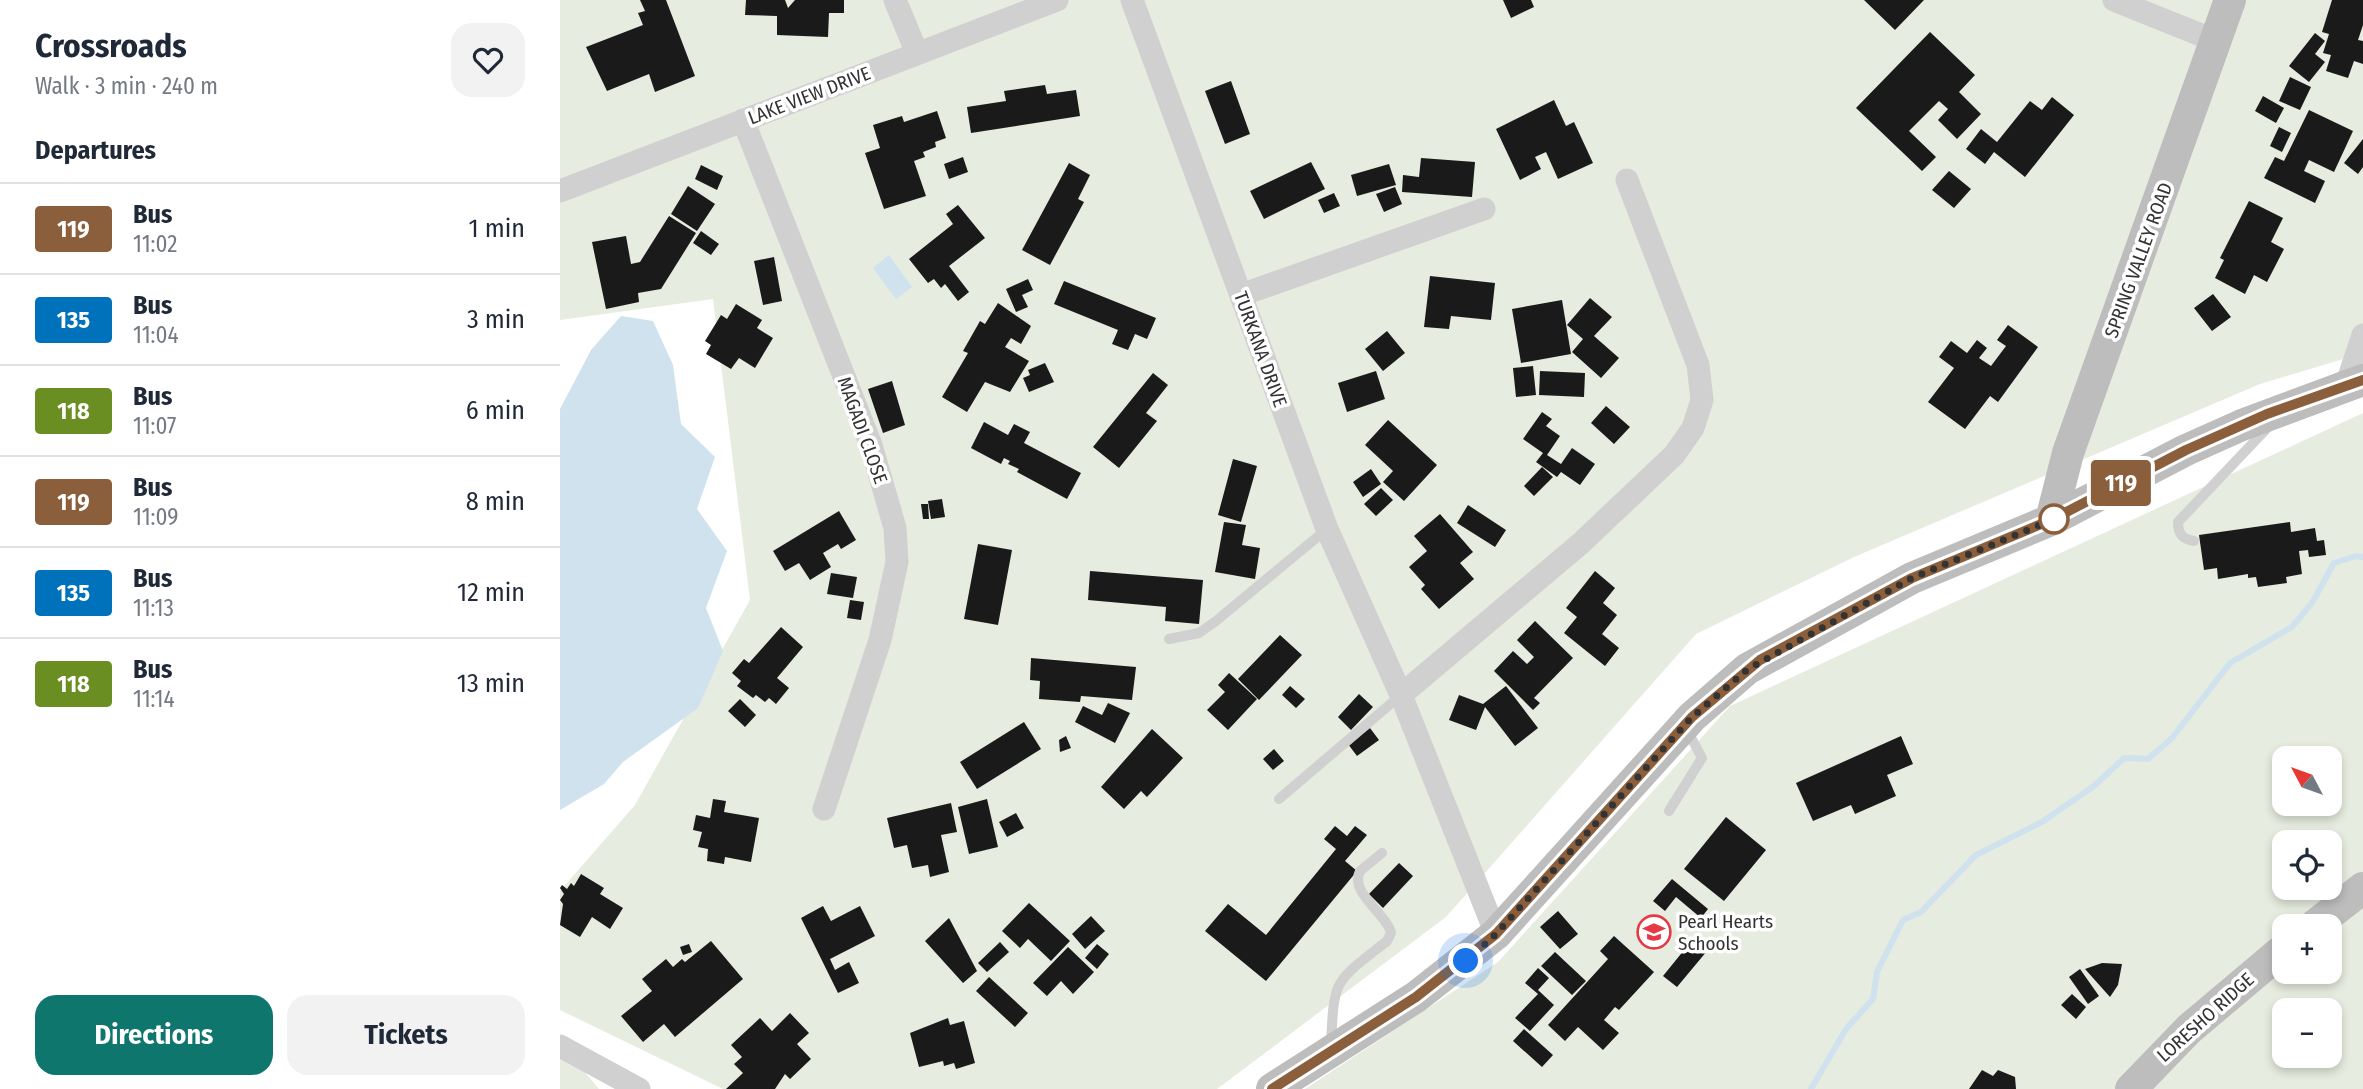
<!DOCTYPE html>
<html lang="en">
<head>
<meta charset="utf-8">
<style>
  :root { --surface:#fff; --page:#f2f2f3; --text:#1f2937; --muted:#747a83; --line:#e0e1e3; --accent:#0f766e }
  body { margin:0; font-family:"Fira Sans Condensed",sans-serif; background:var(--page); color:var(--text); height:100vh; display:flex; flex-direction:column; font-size:26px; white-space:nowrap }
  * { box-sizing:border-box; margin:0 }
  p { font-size:23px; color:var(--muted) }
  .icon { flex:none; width:38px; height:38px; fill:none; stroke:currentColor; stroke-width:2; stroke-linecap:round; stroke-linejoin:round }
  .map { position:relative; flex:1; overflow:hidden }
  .drawer { display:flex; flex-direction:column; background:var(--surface); width:560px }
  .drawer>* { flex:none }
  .badge { padding:0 14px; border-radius:5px; font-size:24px; line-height:46px }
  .needle { width:46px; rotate:311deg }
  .buttons { position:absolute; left:1712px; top:746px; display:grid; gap:14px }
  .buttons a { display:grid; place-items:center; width:70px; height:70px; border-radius:14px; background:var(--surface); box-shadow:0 4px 10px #0003; font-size:35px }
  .you { position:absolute; width:35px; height:35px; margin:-18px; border:5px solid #fff; border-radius:50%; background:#1a73e8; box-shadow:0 0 0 10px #1a73e833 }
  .map>.badge { position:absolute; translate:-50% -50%; box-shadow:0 0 0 4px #fff }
  h2 { padding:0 35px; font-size:26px; line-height:63px }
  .round { display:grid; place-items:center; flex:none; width:74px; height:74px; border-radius:21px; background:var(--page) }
  .head { display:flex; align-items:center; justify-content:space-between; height:119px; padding:0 35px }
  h1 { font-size:33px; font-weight:700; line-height:52px }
  .primary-button { display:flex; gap:14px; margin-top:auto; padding:14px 35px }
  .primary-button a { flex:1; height:80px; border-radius:21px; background:var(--accent); color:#fff; font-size:28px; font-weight:700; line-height:80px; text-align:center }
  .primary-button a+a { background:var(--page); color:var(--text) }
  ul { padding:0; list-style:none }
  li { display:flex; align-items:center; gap:21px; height:91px; padding:0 35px; border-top:2px solid var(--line) }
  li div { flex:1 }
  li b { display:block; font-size:26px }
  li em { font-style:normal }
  li .badge { min-width:77px; font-weight:700; text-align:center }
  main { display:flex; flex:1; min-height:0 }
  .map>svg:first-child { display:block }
</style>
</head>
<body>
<main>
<section class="drawer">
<div class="head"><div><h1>Crossroads</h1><p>Walk · 3 min · 240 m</p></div><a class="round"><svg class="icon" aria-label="heart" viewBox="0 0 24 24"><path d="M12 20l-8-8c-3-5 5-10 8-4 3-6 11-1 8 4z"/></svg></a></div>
<h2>Departures</h2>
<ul>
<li><span class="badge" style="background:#8b5e3c;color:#fff">119</span><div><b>Bus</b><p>11:02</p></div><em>1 min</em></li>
<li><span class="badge" style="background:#0072bc;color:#fff">135</span><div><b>Bus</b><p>11:04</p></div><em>3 min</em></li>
<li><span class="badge" style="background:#6b8e23;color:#fff">118</span><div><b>Bus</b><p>11:07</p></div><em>6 min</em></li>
<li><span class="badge" style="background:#8b5e3c;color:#fff">119</span><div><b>Bus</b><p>11:09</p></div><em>8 min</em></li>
<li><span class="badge" style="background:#0072bc;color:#fff">135</span><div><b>Bus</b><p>11:13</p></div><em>12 min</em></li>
<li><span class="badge" style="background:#6b8e23;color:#fff">118</span><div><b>Bus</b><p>11:14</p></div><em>13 min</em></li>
</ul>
<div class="primary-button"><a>Directions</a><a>Tickets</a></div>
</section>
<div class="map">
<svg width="1803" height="1089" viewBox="0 0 1803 1089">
  <rect width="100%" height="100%" fill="#fff"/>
  <path fill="#e6ecdf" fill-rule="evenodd" d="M 0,0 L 1803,0 L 1803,353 L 1700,384 L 1294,557 L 1136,634 L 886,917 L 657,1089 L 163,1089 L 0,1010 L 0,891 L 75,805 L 190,600 L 153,299 L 0,320 Z
    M 1803,413 L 1803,1089 L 745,1089 L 938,962 L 1170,706 ZM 1724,758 L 1769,758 L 1769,803 L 1724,803 ZM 1724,842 L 1769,842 L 1769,887 L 1724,887 ZM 1724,926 L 1769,926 L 1769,971 L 1724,971 ZM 1724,1010 L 1769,1010 L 1769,1055 L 1724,1055 Z
    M 0,1043 L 39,1089 L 0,1089 Z"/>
  <path fill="#cfe2ee" d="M 329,255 L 352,287 L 336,299 L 313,268 Z
    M 61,316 L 93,321 L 113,365 L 121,424 L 155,457 L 137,509 L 167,551 L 146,608 L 163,651 L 138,708 L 63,762 L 44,784 L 0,810 L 0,409 L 31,350 Z"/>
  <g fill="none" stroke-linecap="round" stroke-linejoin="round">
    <path stroke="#cfe2ee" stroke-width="6" d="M 1251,1089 L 1286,1029 L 1313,999 L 1317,972 L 1343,920 L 1361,912 L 1416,855 L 1482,822 L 1534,786 L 1564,758 L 1588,759 L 1612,738 L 1670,663 L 1732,627 L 1752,603 L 1774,563 L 1796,556 L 1803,557"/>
  </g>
  <path fill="#1a1a1a" d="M 80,0 L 106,0 L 135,76 L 95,92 L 89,74 L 47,91 L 26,47 L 83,25 L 78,13 L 85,11 Z
    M 186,0 L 225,0 L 228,8 L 235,0 L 284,0 L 284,13 L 269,13 L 268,37 L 217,35 L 217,16 L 185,15 Z
    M 943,0 L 971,0 L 974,7 L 951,18 Z
    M 1304,0 L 1364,0 L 1335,30 Z
    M 1772,0 L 1803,0 L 1803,25 L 1798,40 L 1803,41 L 1803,64 L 1794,61 L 1788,78 L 1766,71 L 1771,55 L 1763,53 L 1769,34 L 1762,32 Z
    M 1370,32 L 1415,75 L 1399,92 L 1421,114 L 1397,139 L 1378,120 L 1388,109 L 1379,101 L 1349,131 L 1376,157 L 1362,171 L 1296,108 Z
    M 1755,33 L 1765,41 L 1755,54 L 1765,62 L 1749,82 L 1729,66 Z
    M 1730,77 L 1751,87 L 1740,110 L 1719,101 Z
    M 671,81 L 690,134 L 665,144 L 645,91 Z
    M 485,85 L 487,94 L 516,90 L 520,116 L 411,133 L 407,107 L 446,101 L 444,91 Z
    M 1703,96 L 1724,108 L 1716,123 L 1695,111 Z
    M 1492,97 L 1514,115 L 1465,177 L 1434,152 L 1425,164 L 1406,149 L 1421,129 L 1437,142 L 1470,101 L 1482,110 Z
    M 994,100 L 1006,126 L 1014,122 L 1033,163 L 998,179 L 986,152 L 975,157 L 981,169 L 960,180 L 936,129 Z
    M 1749,110 L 1793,131 L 1774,172 L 1749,160 L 1744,171 L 1765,181 L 1755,203 L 1704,178 L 1715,157 L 1724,161 Z
    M 377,111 L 386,138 L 375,142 L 376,147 L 363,152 L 365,157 L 354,161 L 366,196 L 324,209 L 305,153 L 320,148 L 313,125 L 342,116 L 344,122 Z
    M 1719,127 L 1731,133 L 1722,152 L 1710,146 Z
    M 1803,139 L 1803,167 L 1798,174 L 1784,163 Z
    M 403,157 L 408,172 L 389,179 L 384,164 Z
    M 861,158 L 915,162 L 912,197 L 842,192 L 843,175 L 859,177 Z
    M 751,162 L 765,189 L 704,219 L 690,191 Z
    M 509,163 L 530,175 L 518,199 L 524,202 L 490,265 L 462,250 Z
    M 829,164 L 836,185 L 797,196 L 791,175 Z
    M 141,165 L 163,176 L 157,190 L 135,179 Z
    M 1389,171 L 1411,189 L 1394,208 L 1372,190 Z
    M 128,186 L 155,204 L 137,231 L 111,214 Z
    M 835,187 L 842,204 L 824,212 L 816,194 Z
    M 774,193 L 780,206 L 764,213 L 758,200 Z
    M 1689,201 L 1723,218 L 1711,242 L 1724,249 L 1707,282 L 1694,275 L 1685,294 L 1655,278 L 1664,260 L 1660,258 Z
    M 398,205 L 425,238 L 389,266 L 409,292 L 398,301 L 385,284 L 381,288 L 374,279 L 368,283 L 349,259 L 393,224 L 386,214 Z
    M 109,216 L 136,233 L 101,289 L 78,293 L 79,302 L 46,309 L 32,242 L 66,236 L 71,264 L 80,262 Z
    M 141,231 L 159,244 L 151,255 L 133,243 Z
    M 214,257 L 222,301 L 203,305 L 194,261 Z
    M 870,276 L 935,283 L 931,320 L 891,316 L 889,329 L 864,327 Z
    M 468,279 L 473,290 L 462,295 L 468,307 L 456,312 L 446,289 Z
    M 504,281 L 596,318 L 587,339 L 575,334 L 568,350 L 552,344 L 558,330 L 494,304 Z
    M 1653,294 L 1671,317 L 1652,331 L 1634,308 Z
    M 1030,298 L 1052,317 L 1034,336 L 1059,358 L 1041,378 L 1012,352 L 1023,339 L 1007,325 Z
    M 1002,300 L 1011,354 L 961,363 L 952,309 Z
    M 438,303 L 471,326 L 461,344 L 451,338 L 445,347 L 469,361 L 450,392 L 425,382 L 407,412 L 382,397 L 408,353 L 403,351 L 420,321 L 425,324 Z
    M 176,304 L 202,320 L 197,328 L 213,338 L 195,368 L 179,358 L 171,369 L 146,354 L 151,345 L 145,341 L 161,315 L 167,319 Z
    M 1448,325 L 1478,347 L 1438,402 L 1430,396 L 1405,429 L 1368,402 L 1394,368 L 1379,357 L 1391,341 L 1407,353 L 1417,340 L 1427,348 L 1419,358 L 1431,366 L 1446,346 L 1437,340 Z
    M 827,331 L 845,353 L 823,371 L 805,349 Z
    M 485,363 L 494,382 L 469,392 L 463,378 L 470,375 L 468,370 Z
    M 973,366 L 976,395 L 956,397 L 953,368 Z
    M 816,371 L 825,399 L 787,412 L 778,383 Z
    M 980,371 L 1025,373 L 1024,397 L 979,395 Z
    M 593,373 L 608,385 L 586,413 L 597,421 L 559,468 L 533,447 Z
    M 332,381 L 345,425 L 323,433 L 308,389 Z
    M 1046,406 L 1070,427 L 1054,444 L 1031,423 Z
    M 982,412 L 992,419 L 986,426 L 1000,436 L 987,455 L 1001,464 L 1012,448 L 1035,464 L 1020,485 L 1001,472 L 997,477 L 976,462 L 983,453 L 963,439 Z
    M 828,420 L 877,465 L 844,501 L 823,482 L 833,471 L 805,445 Z
    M 424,422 L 448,435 L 454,424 L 470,432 L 464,443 L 521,473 L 507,499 L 457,472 L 459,469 L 448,464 L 450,461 L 444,458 L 441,464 L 411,448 Z
    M 673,459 L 697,466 L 681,522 L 658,515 Z
    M 982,467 L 993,477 L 974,496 L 964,486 Z
    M 811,469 L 821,484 L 803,497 L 793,482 Z
    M 821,488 L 833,500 L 816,516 L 804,504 Z
    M 382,499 L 385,517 L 371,519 L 368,501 Z
    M 361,504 L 368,504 L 369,519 L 363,519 Z
    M 908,505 L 946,530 L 935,547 L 897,523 Z
    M 279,511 L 296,540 L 281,549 L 278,544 L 263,553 L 271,567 L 250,580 L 239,563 L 225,571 L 213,551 Z
    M 880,514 L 913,552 L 900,563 L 914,579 L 879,609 L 861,589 L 865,585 L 849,567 L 867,551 L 854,536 Z
    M 664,522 L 686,525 L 682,545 L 700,548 L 695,579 L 655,572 Z
    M 1730,522 L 1731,532 L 1755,528 L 1757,541 L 1764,540 L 1766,555 L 1749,557 L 1748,550 L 1739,551 L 1742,574 L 1726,577 L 1727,583 L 1698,587 L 1696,577 L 1688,578 L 1688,574 L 1658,579 L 1657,568 L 1644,570 L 1639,535 Z
    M 418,544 L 452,550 L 438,625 L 404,619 Z
    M 530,571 L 643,580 L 639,624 L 605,621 L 606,607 L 528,600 Z
    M 1035,571 L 1055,588 L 1043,603 L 1057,615 L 1042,634 L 1059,648 L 1045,666 L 1004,633 L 1017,617 L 1006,608 Z
    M 271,573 L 297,577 L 293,598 L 267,594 Z
    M 290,600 L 304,602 L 301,620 L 287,618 Z
    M 975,621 L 1013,658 L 974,698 L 980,703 L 973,710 L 934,671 L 953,651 L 967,664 L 974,657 L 957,640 Z
    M 221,627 L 243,647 L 217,678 L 229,688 L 216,704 L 209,698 L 205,702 L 196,695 L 193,698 L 177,686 L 181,681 L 172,673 L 184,659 L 189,663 Z
    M 720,635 L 742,655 L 699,700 L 678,679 Z
    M 471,658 L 576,667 L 572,700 L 521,696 L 520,702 L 479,699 L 480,681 L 470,680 Z
    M 669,673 L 697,699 L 668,730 L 647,710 L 665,692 L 658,685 Z
    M 730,686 L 745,699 L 736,708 L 722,695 Z
    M 946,686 L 978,728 L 955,746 L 925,707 L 916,730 L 889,720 L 899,695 L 923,704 Z
    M 799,694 L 813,707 L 791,730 L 778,717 Z
    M 180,699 L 196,715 L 185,727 L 168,711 Z
    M 548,703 L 570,713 L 555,743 L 515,722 L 523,706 L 542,715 Z
    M 464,722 L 481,749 L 417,789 L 400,762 Z
    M 810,728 L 819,740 L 797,756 L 788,744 Z
    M 592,729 L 623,758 L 587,797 L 581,791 L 564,809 L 541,787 Z
    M 506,736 L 511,748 L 500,752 L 499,740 Z
    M 1341,736 L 1353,764 L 1327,775 L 1336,796 L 1295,814 L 1291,805 L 1253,821 L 1236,783 Z
    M 714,749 L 724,761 L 713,770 L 703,759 Z
    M 153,799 L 166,801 L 164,812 L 199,818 L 191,862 L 165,857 L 164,864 L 147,861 L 148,849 L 138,847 L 142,832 L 133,830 L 136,815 L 150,818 Z
    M 427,799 L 438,847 L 409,854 L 398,807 Z
    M 391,803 L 397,832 L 381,835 L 389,872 L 370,877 L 368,865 L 352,868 L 347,845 L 334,848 L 327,818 Z
    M 456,813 L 464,828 L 447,837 L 439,822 Z
    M 1166,817 L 1206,850 L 1164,901 L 1124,869 Z
    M 775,826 L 787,836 L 795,826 L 807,835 L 785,861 L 797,871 L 706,981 L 645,931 L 668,904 L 706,935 L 776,849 L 764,839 Z
    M 839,863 L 853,876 L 823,908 L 809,894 Z
    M 21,874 L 44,888 L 40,894 L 63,908 L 50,929 L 32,917 L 20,937 L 0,925 L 3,904 L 0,900 L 4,894 L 0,888 L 2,885 L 7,889 L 11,883 L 14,886 Z
    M 1112,879 L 1148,909 L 1141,918 L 1116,897 L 1105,911 L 1093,901 Z
    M 469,903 L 510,941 L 491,961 L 468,939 L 460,948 L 442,931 Z
    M 263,906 L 271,921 L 300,906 L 315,936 L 270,959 L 275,970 L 289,962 L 299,983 L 278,993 L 241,918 Z
    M 998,911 L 1018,934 L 1000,949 L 980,927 Z
    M 531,916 L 545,931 L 525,949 L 512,934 Z
    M 389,918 L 417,971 L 403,983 L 365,941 Z
    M 1054,936 L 1094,972 L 1059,1010 L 1055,1007 L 1044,1020 L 1059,1033 L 1043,1050 L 1018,1027 L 1005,1041 L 988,1025 L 1048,959 L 1040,951 Z
    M 1133,939 L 1147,951 L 1117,987 L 1103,976 Z
    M 151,941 L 183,979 L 115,1037 L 104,1024 L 83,1042 L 61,1016 L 92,991 L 82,979 L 106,959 L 113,967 L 122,959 L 125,962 Z
    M 440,942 L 449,952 L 427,972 L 418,963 Z
    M 129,944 L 132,952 L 123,955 L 120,947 Z
    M 537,944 L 549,954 L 537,969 L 525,958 Z
    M 508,947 L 534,972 L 513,994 L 501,981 L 487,996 L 473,983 Z
    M 995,952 L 1026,981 L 1012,995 L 981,966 Z
    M 1542,963 L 1562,964 L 1558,985 L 1550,997 L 1525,969 Z
    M 978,968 L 989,978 L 978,990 L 994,1005 L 970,1031 L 955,1018 L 978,994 L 965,983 Z
    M 1520,969 L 1539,996 L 1528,1004 L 1509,977 Z
    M 429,977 L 468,1013 L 455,1027 L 416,991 Z
    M 1512,994 L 1526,1007 L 1516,1019 L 1501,1005 Z
    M 230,1013 L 249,1033 L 237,1044 L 251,1059 L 230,1079 L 225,1074 L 215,1089 L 166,1089 L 183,1073 L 174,1064 L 182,1057 L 171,1045 L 200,1018 L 212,1031 Z
    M 388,1018 L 390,1025 L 404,1021 L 415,1063 L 396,1069 L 394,1063 L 384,1066 L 383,1061 L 359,1067 L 350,1033 Z
    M 964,1029 L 993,1055 L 982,1067 L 953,1041 Z
    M 1422,1070 L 1433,1076 L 1438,1070 L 1455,1077 L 1456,1089 L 1409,1089 Z"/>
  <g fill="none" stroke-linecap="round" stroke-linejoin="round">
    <path stroke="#d0d0d0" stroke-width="10" d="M 1634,541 C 1622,539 1618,534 1618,522 L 1711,424
      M 609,639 L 639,633 L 656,621 L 767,529
      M 719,799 L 841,695
      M 1109,811 L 1142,758 L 1126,728
      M 771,1045 C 774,977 774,983 827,941 L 831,933 C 827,914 789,893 800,871 L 822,853"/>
    <path stroke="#d0d0d0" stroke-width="23" d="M 335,0 L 357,53
      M 572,0 L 767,529 L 841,695 L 936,934
      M 1554,0 L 1656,41
      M 183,120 L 311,445 L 335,528 L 337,562 L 320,640 L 264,809
      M 0,191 L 497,0
      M 681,295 L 924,209
      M 1786,386 L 1803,335
      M 841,695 L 1020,544 L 1114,455 L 1133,428 L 1142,400 L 1138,365 L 1067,180
      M 0,1046 L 79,1089"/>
    <path stroke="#bdbdbd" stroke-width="32" d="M 1491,520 L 1508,453 L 1670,0
      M 1754,926 L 1803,888
      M 712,1089 L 856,997 L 936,934 L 1132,717 L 1187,669 L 1352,578 L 1491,520 L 1626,450 L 1682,425 L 1803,380
      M 1571,1089 L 1629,1029 L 1724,949"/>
  </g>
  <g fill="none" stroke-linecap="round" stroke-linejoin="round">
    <defs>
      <path id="line" d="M 712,1089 L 856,997 L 936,934 L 1132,717 L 1200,660 L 1352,578 L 1491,520 L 1626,450 L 1707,414 L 1803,380"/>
    </defs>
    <use href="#line" stroke="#fff" stroke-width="16"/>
    <use href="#line" stroke="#8b5e3c" stroke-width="10"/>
    <path stroke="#333" stroke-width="7" stroke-dasharray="0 12.6" d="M 906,961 L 936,934 L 1132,717 L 1188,669 L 1352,578 L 1494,519"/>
  </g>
  <defs>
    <symbol id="school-ring" viewBox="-11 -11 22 22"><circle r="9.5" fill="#fff" stroke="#e63946" stroke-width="1.5"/><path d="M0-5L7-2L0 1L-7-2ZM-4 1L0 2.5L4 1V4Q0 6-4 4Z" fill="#e63946"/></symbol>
  </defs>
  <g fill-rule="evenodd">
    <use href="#school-ring" x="1075" y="913" width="38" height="38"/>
  </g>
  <circle fill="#fff" stroke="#8b5e3c" stroke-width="3.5" cx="1494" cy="519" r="14"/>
  <g text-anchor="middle" stroke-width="7" stroke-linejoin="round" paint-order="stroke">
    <g font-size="19" fill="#333" stroke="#fff">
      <text transform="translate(249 95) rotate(-21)" y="7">LAKE VIEW DRIVE</text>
      <text transform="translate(1578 260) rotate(-70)" y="7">SPRING VALLEY ROAD</text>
      <text transform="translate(701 349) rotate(70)" y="7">TURKANA DRIVE</text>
      <text transform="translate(303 430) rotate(70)" y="7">MAGADI CLOSE</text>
      <text transform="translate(1645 1017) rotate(-42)" y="7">LORESHO RIDGE</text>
    </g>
    <g font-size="19" fill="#333" stroke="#fff" text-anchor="start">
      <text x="1118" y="928">Pearl Hearts<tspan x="1118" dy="22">Schools</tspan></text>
    </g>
  </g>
</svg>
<div class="buttons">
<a><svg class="needle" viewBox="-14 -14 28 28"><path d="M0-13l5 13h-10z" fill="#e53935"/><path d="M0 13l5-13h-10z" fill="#747a83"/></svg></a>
<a><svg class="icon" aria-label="locate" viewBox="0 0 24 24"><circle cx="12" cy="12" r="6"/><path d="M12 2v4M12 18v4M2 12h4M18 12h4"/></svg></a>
<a>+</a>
<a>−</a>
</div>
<div class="you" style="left:906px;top:961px"></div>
<b class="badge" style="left:1561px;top:483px;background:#8b5e3c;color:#fff">119</b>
</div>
</main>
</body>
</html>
